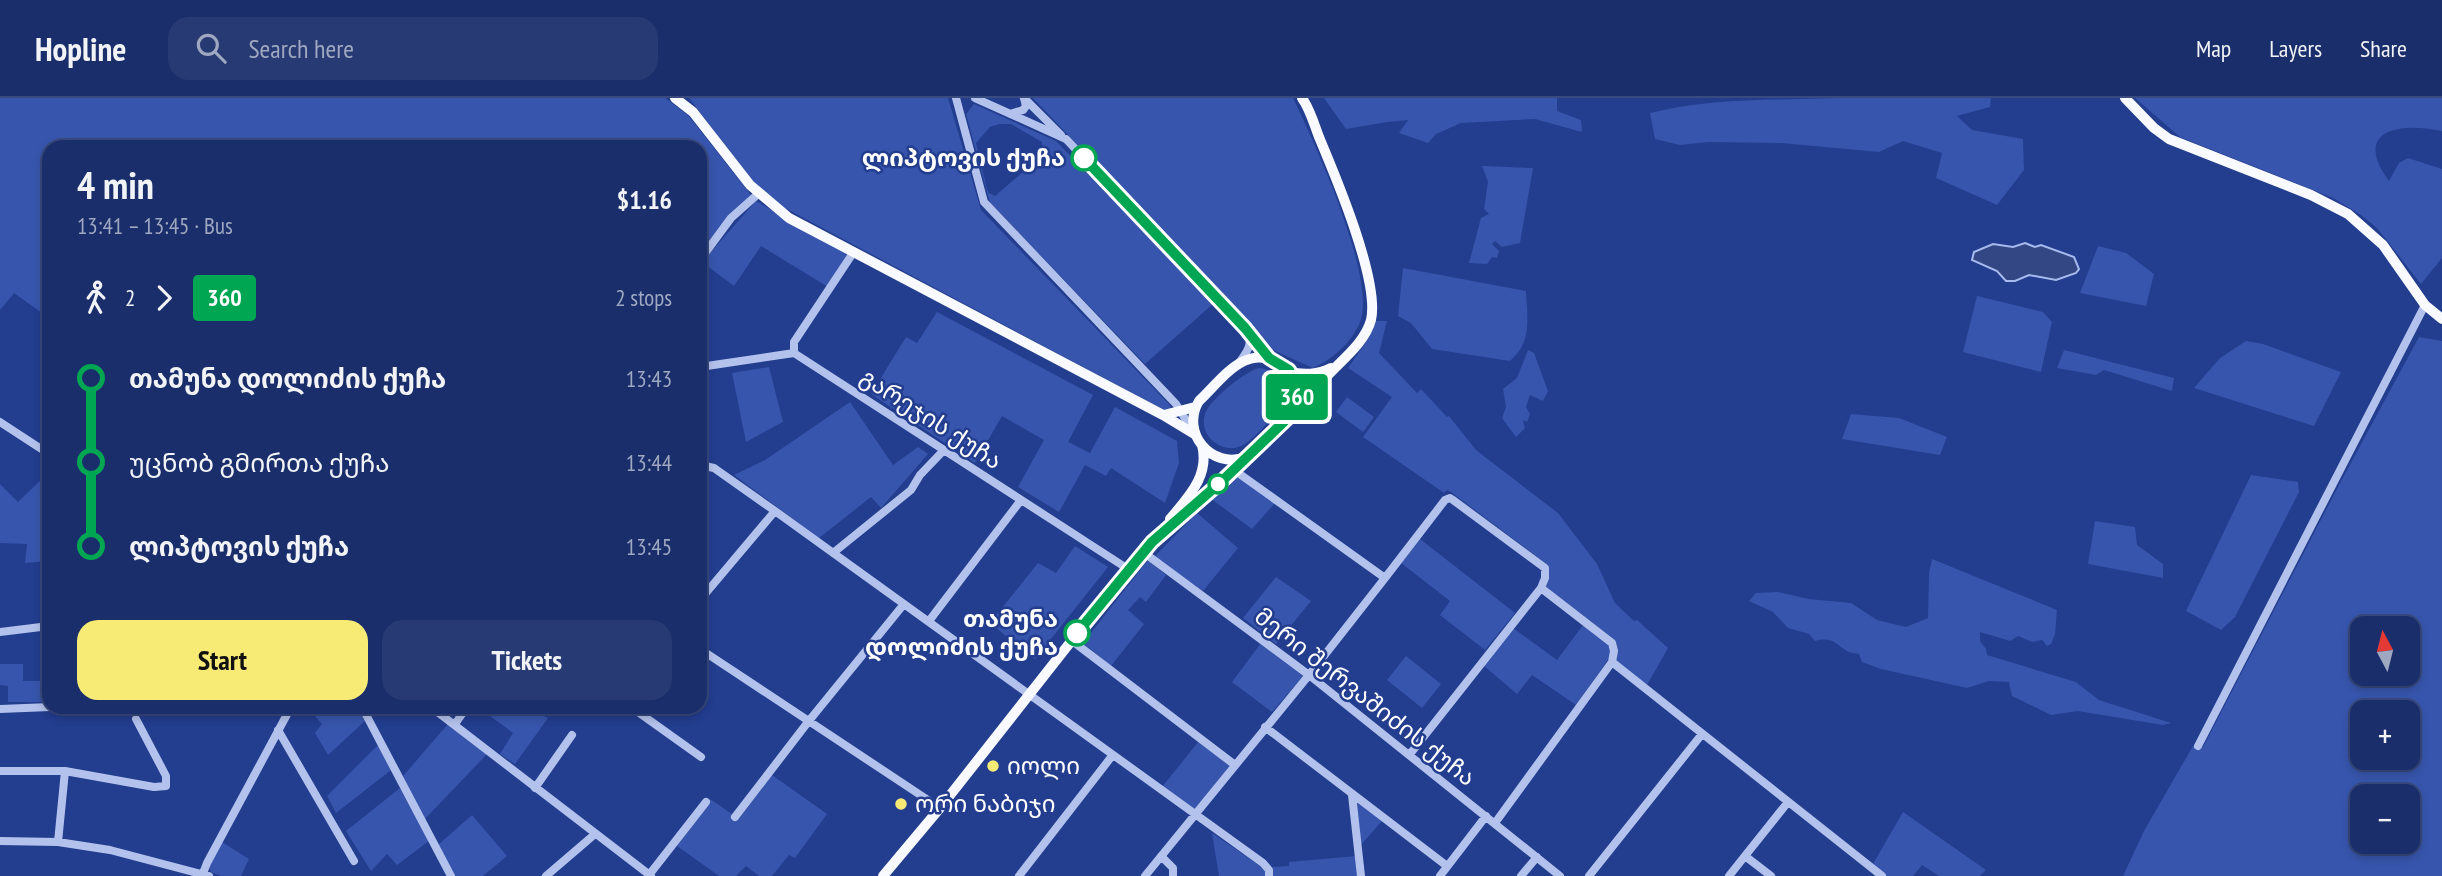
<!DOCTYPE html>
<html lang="en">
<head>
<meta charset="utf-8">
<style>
  :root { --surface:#1a2e6b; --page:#273a73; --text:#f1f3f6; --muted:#9fa8c1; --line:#384a7e; --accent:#f7eb76 }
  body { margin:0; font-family:"PT Sans Narrow","Noto Sans Georgian",sans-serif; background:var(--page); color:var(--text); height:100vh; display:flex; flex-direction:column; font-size:26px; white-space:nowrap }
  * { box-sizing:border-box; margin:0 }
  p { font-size:23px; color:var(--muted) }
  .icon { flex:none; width:38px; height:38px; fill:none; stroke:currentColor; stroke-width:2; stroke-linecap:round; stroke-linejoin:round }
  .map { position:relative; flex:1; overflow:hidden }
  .sheet { position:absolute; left:42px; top:42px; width:665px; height:574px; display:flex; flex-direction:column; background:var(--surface); border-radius:21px; box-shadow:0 4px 10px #0003,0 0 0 2px var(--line) }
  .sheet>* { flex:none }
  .badge { padding:0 14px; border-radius:5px; font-size:24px; line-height:46px }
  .needle { width:46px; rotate:353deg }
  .fabs { position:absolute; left:2350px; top:518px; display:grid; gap:14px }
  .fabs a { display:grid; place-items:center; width:70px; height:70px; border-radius:14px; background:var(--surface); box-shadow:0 4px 10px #0003,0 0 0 2px var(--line); font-size:35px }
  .map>.badge { position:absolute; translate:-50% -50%; box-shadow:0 0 0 4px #fff }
  .legs { display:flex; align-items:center; gap:10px; height:77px; padding:0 35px; font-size:23px }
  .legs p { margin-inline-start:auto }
  .overview { display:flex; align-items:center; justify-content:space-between; height:119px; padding:0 35px }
  h1 { font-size:38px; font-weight:800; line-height:52px }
  .cta { display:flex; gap:14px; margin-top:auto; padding:14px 35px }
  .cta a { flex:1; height:80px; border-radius:21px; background:var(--accent); color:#111; font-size:28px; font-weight:800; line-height:80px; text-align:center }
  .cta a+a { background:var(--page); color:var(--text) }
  ul { padding:0 35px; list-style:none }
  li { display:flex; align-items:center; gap:24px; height:84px; font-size:26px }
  li i { display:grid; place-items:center; width:10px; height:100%; margin:0 9px; background:currentColor }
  li i::after { content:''; width:18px; height:18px; margin:-9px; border:5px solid; border-radius:50%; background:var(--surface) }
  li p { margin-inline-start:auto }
  li:first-child i { background:linear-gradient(#0000 50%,currentColor 0) }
  li:last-child i { background:linear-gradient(currentColor 50%,#0000 0) }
  header { display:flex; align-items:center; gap:42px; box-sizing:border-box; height:98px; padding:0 35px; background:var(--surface); border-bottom:2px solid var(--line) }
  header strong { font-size:33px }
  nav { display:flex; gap:38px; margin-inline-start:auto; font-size:24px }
  .search { width:490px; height:63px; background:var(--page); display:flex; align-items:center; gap:18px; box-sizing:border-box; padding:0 24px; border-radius:21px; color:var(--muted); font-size:26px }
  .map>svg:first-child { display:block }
</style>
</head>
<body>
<header>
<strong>Hopline</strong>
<div class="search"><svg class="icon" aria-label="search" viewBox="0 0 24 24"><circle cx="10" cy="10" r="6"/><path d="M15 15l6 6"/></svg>Search here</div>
<nav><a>Map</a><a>Layers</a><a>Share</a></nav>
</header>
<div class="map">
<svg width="2442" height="778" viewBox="0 0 2442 778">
  <rect width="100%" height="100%" fill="#233d8f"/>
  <path fill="#3755ac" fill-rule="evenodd" d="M 0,0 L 665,0 L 688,17 L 751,97 L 700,159 L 700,49 L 49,49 L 49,220 L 14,195 L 0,212 Z
    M 689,0 L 948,0 L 981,112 L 1169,306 L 1172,312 L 1164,312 L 783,109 L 754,85 Z
    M 1033,0 L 1293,0 C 1315,45 1371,169 1362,217 C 1358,239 1334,261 1313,270 L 1271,251 Z
    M 1324,0 L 1557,0 L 1557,13 L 1581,22 L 1582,34 L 1535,21 L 1461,25 L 1436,36 L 1428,45 L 1399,35 L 1408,22 L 1387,24 L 1346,31 Z
    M 1840,0 L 1991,0 L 1990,9 L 1957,18 L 1972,32 L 2023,41 L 2024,72 L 1997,107 L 1936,80 L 1942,55 L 1903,43 L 1879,54 L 1781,45 L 1708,44 L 1680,47 L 1655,41 L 1650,15 C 1712,0 1776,2 1840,0 Z
    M 2135,0 L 2442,0 L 2442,33 C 2401,24 2351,31 2389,83 L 2399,65 L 2408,60 L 2442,71 L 2442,160 L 2421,186 L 2377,130 L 2361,117 L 2333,100 L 2180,39 Z
    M 974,6 L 1056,43 L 1213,206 L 1145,266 L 990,105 L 966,16 ZM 1000,26 L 1011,26 L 1042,44 L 1043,54 L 1038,61 L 995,98 L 989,95 L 987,91 L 976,45 L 990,29 Z
    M 1482,68 L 1533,70 L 1520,145 L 1502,149 L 1495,143 L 1492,146 L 1499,153 L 1497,160 L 1492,159 L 1487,166 L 1469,165 L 1481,120 L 1489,116 L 1484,111 L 1488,84 Z
    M 756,103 L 847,156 L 828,189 L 761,148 L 734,188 L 702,164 Z
    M 2098,148 L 2126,155 L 2154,176 L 2146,208 L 2080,195 Z
    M 1403,170 L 1526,193 C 1527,220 1533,243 1510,263 L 1432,251 L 1411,225 L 1398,218 Z
    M 1977,198 L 2043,214 L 2052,224 L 2041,274 L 1963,254 Z
    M 937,214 L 1093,297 L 1068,344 L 1090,355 L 1115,309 L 1177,343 L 1179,365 L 1165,405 L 1111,370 L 1106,378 L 1085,367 L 1059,414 L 1018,389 L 1044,342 L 1002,318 L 975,365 L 871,296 L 906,239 L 917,245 Z
    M 1375,223 L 1387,223 L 1379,255 L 1417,295 L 1421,291 L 1447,319 L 1449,318 L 1476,352 L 1558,415 L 1597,466 L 1615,505 L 1634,523 L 1637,522 L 1668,550 L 1647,587 L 1614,563 L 1616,549 L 1546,490 L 1548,467 L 1451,394 L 1447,392 L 1444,395 L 1363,339 L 1392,299 L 1348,270 L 1364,247 Z
    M 2419,239 L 2442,243 L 2442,778 L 2123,778 L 2144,733 L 2193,648 L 2203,649 L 2340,385 ZM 2362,530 L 2408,530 L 2408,576 L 2362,576 ZM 2362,614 L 2408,614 L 2408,660 L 2362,660 ZM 2362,698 L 2408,698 L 2408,744 L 2362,744 Z
    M 2246,243 L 2263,246 L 2341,274 L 2314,328 L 2194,290 L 2220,260 Z
    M 1528,252 L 1534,255 L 1548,293 L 1543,303 L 1530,297 L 1526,309 L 1530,316 L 1527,324 L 1523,322 L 1525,330 L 1516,339 L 1502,320 L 1506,309 L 1503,291 L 1517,280 Z
    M 2064,252 L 2174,280 L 2172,293 L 2104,272 L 2096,277 L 2057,270 Z
    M 769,269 L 783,324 L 746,344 L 732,275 Z
    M 1259,270 C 1278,272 1293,288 1283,308 C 1278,317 1268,324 1261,332 C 1253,339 1245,349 1234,350 C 1214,352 1195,330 1208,310 C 1218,296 1243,275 1259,270 Z
    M 1347,299 L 1374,319 L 1363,334 L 1336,314 Z
    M 850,304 L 893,367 L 918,349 L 928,356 L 881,410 L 871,399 L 819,440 L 734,377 L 765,362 Z
    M 1851,316 L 1899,320 L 1947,339 L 1940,357 L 1842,341 Z
    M 49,374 L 49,460 L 48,463 L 25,465 L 27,446 L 0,445 L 0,386 L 18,404 Z
    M 1235,376 L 1275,405 L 1252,431 L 1210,400 Z
    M 2251,377 L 2298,384 L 2299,394 L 2235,519 L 2221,532 L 2186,513 Z
    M 1197,415 L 1238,450 L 1203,493 L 1154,459 Z
    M 2095,423 L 2135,429 L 2137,447 L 2163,466 L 2163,480 L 2088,466 Z
    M 1420,441 L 1515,515 L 1485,552 L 1440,517 L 1450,503 L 1401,465 Z
    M 1075,448 L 1108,469 L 1035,561 L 990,525 L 1038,465 L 1056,475 Z
    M 1932,461 L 2057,512 L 2055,536 L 2051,546 L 2047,548 L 2042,542 L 2032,544 L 2018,538 L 2010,543 L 1980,534 L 1980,543 L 1986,551 L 1987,557 L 2076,584 L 2099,602 L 2171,625 L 2163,627 L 2078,613 L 2051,617 L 2012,598 L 2009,584 L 1989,583 L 1967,590 L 1881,571 L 1862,564 L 1859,556 C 1855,555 1851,555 1847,553 C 1836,547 1833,538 1815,543 L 1809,536 L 1788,530 L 1773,514 L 1749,503 L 1756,495 L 1778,494 L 1809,501 L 1851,505 L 1877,522 L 1906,529 L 1928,520 L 1929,475 Z
    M 1148,462 L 1166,477 L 1146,504 L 1140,499 L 1128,512 L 1144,526 L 1111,568 L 1083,545 Z
    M 1276,479 L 1311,503 L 1276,546 L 1243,520 Z
    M 1583,527 L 1610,548 L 1610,559 L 1576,607 L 1532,577 L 1517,596 L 1483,567 L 1513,530 L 1557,562 Z
    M 1261,545 L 1305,576 L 1272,614 L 1232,584 Z
    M 1406,558 L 1441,586 L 1422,610 L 1387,582 Z
    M 0,566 L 23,566 L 23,583 L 44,583 L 44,604 L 8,604 L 8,588 L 0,587 Z
    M 307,609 L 358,609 L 365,623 L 328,657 L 315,635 L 322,626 Z
    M 478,609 L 526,609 L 548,620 L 515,666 L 500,656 L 513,635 Z
    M 448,626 L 487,656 L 424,722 L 403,678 Z
    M 1199,643 L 1230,667 L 1195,711 L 1162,689 Z
    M 378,647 L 391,672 L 336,715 L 327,698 Z
    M 772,677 L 827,716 L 795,760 L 789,757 L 772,778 L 759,778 L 746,768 L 736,778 L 719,778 L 677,748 L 710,701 L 739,721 Z
    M 400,690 L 429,743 L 397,767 L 387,756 L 371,773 L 346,733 Z
    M 1356,703 L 1382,723 L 1360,748 Z
    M 1903,714 L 1986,772 L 1980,778 L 1939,778 L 1922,767 L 1913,778 L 1887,778 L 1873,766 Z
    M 472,717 L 507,758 L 483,778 L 454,778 L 438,747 Z
    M 1212,735 L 1266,772 L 1267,778 L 1219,778 Z
    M 222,744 L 249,761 L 241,778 L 221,778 L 211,774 L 209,768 Z
    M 1357,758 L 1359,778 L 1273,778 L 1272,769 L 1289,768 L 1289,764 Z"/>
  <path fill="#334784" stroke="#a7baed" stroke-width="2" d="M 2025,145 L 2035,149 L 2041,147 L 2074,159 L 2079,171 L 2076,175 L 2056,182 L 2029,177 L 2015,183 L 2006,183 L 1997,173 L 1972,162 L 1974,154 L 1993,146 L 2013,149 Z"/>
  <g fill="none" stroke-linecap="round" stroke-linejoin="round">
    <path stroke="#b3c2ec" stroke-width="8" d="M 956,0 L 984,104 L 1176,306 L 1192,332
      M 975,0 L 1066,41 L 1245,230 L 1269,260
      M 1024,0 L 1061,37
      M 1010,16 L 1023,12 L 1026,8 L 1024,0
      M 700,162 L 731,120 L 758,96
      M 794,255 L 794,244 L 853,155
      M 1239,265 C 1246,255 1253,247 1248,236
      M 700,269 L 794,255 L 1128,471
      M 0,324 L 49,356
      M 700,367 L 714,370 L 775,413 L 1263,765 L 1269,772 L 1269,778
      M 1143,454 L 1309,577 L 1560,778
      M 833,455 L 911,392 L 920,377 L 944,352
      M 1385,480 L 1445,402 L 1450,400 L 1453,402 L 1545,470 L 1545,480 L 1541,490 L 1612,545 L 1614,553 L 1612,564 L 1882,778
      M 700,502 L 775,413
      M 929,523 L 1021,402
      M 0,534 L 49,528
      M 1071,542 L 1235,667
      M 700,551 L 940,710
      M 362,609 L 451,778
      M 431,609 L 651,778
      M 631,609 L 701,659
      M 0,611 L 50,609
      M 455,626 L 467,609
      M 1265,629 L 1447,768
      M 278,632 L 354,763
      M 2198,648 L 2425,207
      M 1410,656 L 1541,490
      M 0,673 L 65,673 L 154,689 L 166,688 L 166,678 L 136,621
      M 535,690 L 572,637
      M 1352,697 L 1361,778
      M 735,719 L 808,624 L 904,506
      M 1495,725 L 1612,564
      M 0,743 L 58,744 L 110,752 L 209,778
      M 58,744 L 65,673
      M 1161,758 L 1173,770 L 1173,778
      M 1745,758 L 1771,778
      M 649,777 L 706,704
      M 202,778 L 207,765 L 291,609
      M 546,778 L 595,736
      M 1019,778 L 1112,658
      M 1145,778 L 1309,577 L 1385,480 L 1234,372
      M 1440,778 L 1486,718
      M 1521,778 L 1537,759
      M 1589,778 L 1702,636
      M 1729,778 L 1788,704"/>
    <path stroke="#f8faff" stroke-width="10" d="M 675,0 L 693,14 L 750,87 L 789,120 L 1163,317 L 1196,337
      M 2125,0 L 2154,30 L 2169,41 L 2311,97 L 2348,116 L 2383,147 L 2425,207 L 2442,221
      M 1288,273 C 1297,285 1299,298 1294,312
      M 1164,317 L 1195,309
      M 1246,359 C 1211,372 1180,334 1199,303 C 1213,290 1227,271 1244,263 C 1267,253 1272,266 1289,273 C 1303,278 1319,276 1331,270
      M 1170,421 C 1188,399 1210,378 1202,347
      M 1151,444 C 1213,390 1273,336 1329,276 C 1344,260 1365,244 1371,222 C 1380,183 1335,77 1319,39 C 1314,26 1310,11 1302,0
      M 883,778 L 940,710 L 1128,471 L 1155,439"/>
  </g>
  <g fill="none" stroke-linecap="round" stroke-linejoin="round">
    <defs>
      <path id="line-1" d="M 1077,535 L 1152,444 L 1222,383 L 1293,315 L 1297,297 L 1292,278 L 1289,272 L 1269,260 L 1245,230 L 1084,60"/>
    </defs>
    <use href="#line-1" stroke="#fff" stroke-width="16"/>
    <use href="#line-1" stroke="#00a651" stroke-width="10"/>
  </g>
  <g fill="#fff" stroke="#00a651" stroke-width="3.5">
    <circle cx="1084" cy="60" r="12"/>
    <circle cx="1218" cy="386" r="9"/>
    <circle cx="1077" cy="535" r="12"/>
  </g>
  <g fill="#f7eb76" stroke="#233d8f" stroke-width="2.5">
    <circle cx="993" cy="668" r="7"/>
    <circle cx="901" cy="706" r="7"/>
  </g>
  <g text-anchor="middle" stroke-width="5" stroke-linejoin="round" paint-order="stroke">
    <g font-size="24" font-weight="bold" fill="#fff" stroke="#233d8f" text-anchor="end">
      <text x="1065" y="68">ლიპტოვის ქუჩა</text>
      <text x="1058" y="529">თამუნა<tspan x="1058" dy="28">დოლიძის ქუჩა</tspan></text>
    </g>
    <g font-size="24" fill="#fff" stroke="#233d8f">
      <text transform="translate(931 321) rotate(33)" y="8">გარეჯის ქუჩა</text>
      <text transform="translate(1365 599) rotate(38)" y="8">მერი შერვაშიძის ქუჩა</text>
    </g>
    <g font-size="24" fill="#fff" stroke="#233d8f" text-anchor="start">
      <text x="1007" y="676">იოლი</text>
      <text x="915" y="714">ორი ნაბიჯი</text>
    </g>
  </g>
</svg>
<div class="fabs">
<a><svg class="needle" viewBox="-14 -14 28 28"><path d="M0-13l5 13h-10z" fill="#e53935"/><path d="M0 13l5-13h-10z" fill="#9fa8c1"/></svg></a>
<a>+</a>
<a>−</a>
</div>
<b class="badge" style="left:1297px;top:299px;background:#00a651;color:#fff">360</b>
<section class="sheet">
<div class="overview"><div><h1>4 min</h1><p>13:41 – 13:45 · Bus</p></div><b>$1.16</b></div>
<div class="legs"><svg class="icon" aria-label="walk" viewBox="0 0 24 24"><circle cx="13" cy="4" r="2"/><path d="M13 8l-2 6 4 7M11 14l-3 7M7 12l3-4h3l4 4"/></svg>2<svg class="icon" aria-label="forward" viewBox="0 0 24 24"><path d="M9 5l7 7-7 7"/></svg><b class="badge" style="background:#00a651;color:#fff">360</b><p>2 stops</p></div>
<ul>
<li><i style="color:#00a651"></i><b>თამუნა დოლიძის ქუჩა</b><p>13:43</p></li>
<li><i style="color:#00a651"></i><span>უცნობ გმირთა ქუჩა</span><p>13:44</p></li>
<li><i style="color:#00a651"></i><b>ლიპტოვის ქუჩა</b><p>13:45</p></li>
</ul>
<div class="cta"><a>Start</a><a>Tickets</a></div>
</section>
</div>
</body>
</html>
